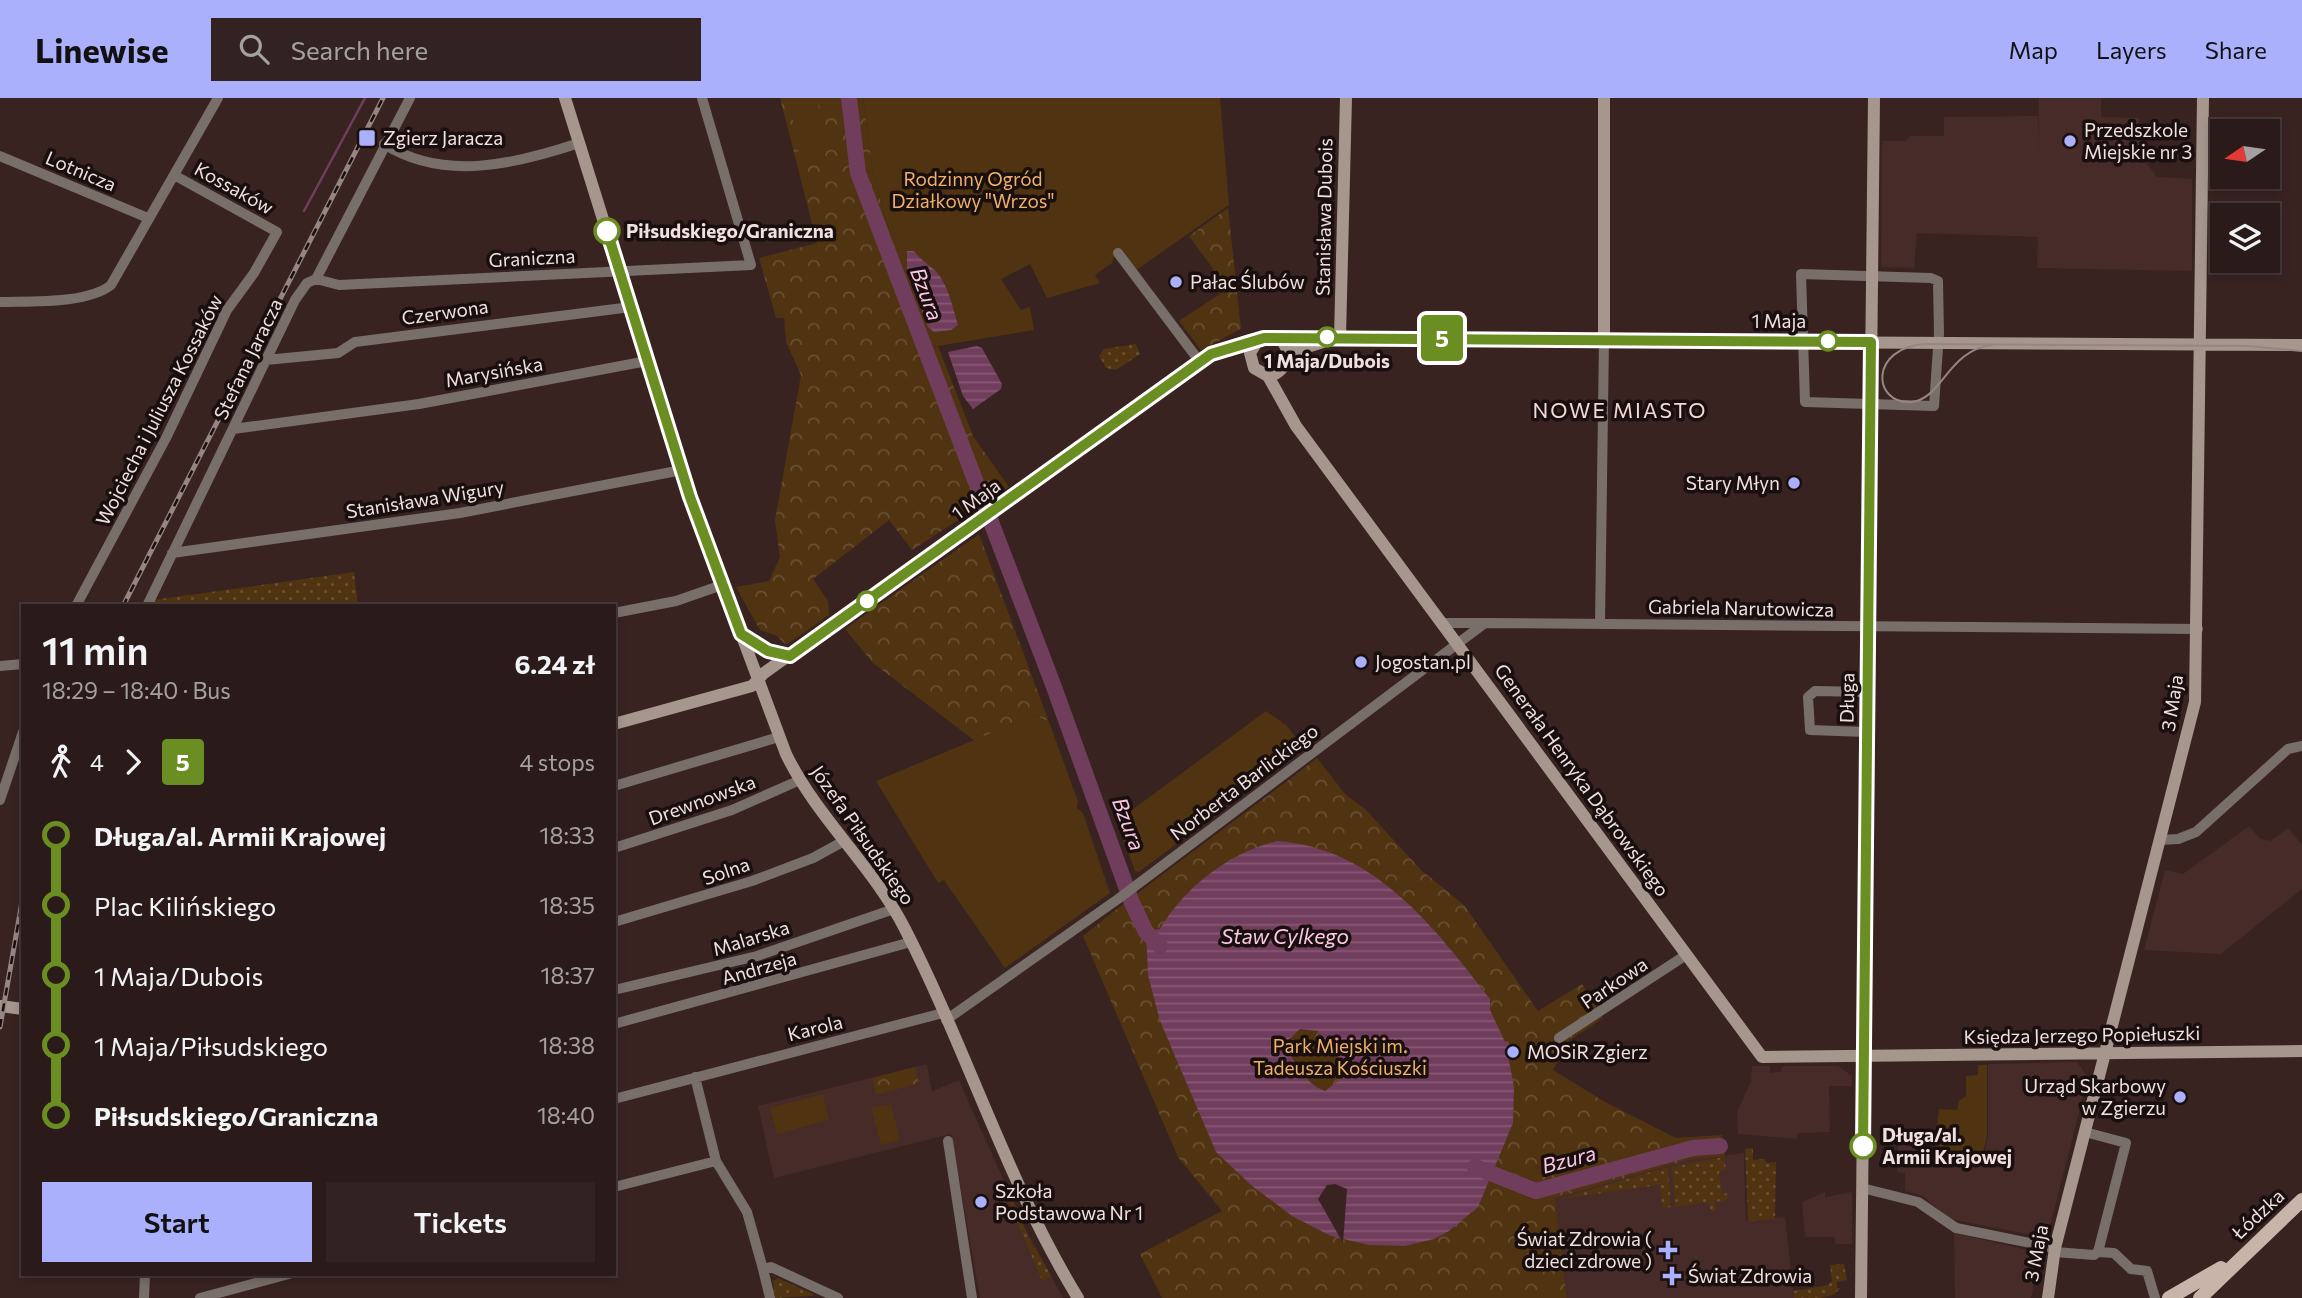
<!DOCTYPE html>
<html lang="en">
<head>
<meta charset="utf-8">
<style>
  :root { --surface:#2a1a19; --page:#322322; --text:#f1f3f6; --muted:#a5a1a2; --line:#463838; --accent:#aab0fb }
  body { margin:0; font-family:Commissioner,sans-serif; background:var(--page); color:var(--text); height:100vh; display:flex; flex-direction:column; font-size:26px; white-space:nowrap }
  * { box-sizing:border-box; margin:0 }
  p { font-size:23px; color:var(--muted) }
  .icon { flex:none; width:38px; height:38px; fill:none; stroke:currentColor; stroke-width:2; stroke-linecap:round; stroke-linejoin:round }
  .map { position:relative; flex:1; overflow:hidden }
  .side { position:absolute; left:21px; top:506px; width:595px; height:672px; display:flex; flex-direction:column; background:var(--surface); border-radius:0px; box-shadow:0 4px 10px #0003,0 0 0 2px var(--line) }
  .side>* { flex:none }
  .badge { padding:0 14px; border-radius:5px; font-size:24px; line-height:46px }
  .needle { width:46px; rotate:257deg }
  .controls { position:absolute; left:2210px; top:21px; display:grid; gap:14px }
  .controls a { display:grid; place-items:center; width:70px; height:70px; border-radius:0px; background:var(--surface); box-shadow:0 4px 10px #0003,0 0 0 2px var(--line); font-size:35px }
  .map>.badge { position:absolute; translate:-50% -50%; box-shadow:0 0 0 4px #fff }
  .legs { display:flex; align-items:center; gap:10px; height:77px; padding:0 21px; font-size:23px }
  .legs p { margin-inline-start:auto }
  .head { display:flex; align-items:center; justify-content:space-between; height:119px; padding:0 21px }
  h1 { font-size:38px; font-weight:600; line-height:52px }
  .button { display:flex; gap:14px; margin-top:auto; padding:14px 21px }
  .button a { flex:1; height:80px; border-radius:0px; background:var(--accent); color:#111; font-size:28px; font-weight:600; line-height:80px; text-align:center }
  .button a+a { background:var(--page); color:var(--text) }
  ul { padding:0 21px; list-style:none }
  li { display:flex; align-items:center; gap:24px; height:70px; font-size:26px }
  li i { display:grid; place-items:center; width:10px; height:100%; margin:0 9px; background:currentColor }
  li i::after { content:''; width:18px; height:18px; margin:-9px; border:5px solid; border-radius:50%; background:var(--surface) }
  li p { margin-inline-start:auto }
  li:first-child i { background:linear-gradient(#0000 50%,currentColor 0) }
  li:last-child i { background:linear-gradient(currentColor 50%,#0000 0) }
  header { display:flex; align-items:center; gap:42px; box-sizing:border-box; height:98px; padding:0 35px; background:var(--accent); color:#111 }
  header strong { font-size:33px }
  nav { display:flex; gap:38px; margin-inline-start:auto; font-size:24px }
  .search { width:490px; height:63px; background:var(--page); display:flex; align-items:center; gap:18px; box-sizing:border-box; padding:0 24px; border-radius:0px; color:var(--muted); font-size:26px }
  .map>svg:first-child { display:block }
</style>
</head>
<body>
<header>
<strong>Linewise</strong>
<div class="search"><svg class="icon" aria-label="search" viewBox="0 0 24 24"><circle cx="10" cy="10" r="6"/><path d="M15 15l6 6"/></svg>Search here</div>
<nav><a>Map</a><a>Layers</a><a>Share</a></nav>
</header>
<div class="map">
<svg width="2302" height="1200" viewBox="0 0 2302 1200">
  <defs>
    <pattern id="grass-dots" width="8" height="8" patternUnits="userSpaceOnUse" patternTransform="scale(1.75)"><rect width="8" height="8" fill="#503310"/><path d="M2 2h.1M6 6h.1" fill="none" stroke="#6a5032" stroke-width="1.8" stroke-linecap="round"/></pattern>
    <pattern id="forest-crowns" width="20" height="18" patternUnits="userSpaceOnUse" patternTransform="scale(1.75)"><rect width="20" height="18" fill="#503310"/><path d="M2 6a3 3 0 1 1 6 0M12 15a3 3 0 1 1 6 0" fill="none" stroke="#6a5032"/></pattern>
    <pattern id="water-rules" width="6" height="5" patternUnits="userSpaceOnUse" patternTransform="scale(1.75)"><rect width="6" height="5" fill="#713d5d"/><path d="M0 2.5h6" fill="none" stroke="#865974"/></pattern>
  </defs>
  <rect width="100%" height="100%" fill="#382321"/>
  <path fill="#462b28" d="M 2039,0 L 2101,0 L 2101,19 L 2139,20 L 2139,50 L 2136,51 L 2157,79 L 2192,81 L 2192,173 L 2037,170 L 2038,139 L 1917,135 L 1914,170 L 1881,169 L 1882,43 L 1906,43 L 1910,38 L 1944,38 L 1944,19 L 2038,18 L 2038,57 Z
    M 2249,728 L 2259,740 L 2270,743 L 2288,730 L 2302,747 L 2302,791 L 2221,856 L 2144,852 L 2165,772 L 2183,776 Z
    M 2077,964 L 2088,979 L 2047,1140 L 1955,1122 L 1946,1118 L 1923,1098 L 1905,1093 L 1905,1075 L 1897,1074 L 1898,1046 L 1983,1062 L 1988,1037 L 1988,966 Z
    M 927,966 L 932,993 L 959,982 L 1025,1130 L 1063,1200 L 980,1200 L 951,1036 L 774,1080 L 758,1008 Z
    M 1752,968 L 1770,968 L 1770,975 L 1781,974 L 1782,968 L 1838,968 L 1852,978 L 1852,988 L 1829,988 L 1830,1034 L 1798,1035 L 1797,1041 L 1738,1036 L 1737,1014 L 1751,983 Z
    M 1744,1055 L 1746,1123 L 1785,1119 L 1794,1200 L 1567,1200 L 1555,1100 L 1692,1061 Z
    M 1825,1094 L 1825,1099 L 1852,1094 L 1852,1146 L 1835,1146 L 1835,1139 L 1805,1139 L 1802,1104 Z
    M 1954,1135 L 2041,1155 L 2031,1200 L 1955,1200 Z"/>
  <path fill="url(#grass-dots)" d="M 1136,246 L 1140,256 L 1116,272 L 1106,270 L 1099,258 L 1104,251 Z
    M 354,474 L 358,507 L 151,508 L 153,502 Z
    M 1753,1050 L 1753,1062 L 1765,1061 L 1766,1065 L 1776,1064 L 1775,1121 L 1748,1123 L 1745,1051 Z
    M 1724,1059 L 1726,1071 L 1719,1074 L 1722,1096 L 1729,1095 L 1727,1102 L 1715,1104 L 1717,1113 L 1711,1114 L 1709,1104 L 1675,1109 L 1672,1069 Z
    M 1668,1069 L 1671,1109 L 1663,1110 L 1659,1087 L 1559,1101 Z
    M 1001,1084 L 1006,1085 L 1033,1150 L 1035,1149 L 1051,1178 L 1042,1183 L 1004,1092 L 999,1092 L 998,1085 Z
    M 1844,1166 L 1847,1182 L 1837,1184 L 1837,1190 L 1841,1190 L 1833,1197 L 1821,1200 L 1794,1200 L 1793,1193 L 1828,1187 L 1832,1183 L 1830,1167 Z
    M 778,1180 L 813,1196 L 813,1198 L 775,1200 L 773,1183 Z"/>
  <path fill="url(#forest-crowns)" d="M 780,0 L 863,0 L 873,74 L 900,172 L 932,249 L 938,248 L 973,338 L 1009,389 L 912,452 L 889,422 L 813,481 L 828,503 L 829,517 L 786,547 L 777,538 L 760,532 L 736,489 L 769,483 L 780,459 L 775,422 L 801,277 L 786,244 L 784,220 L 776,220 L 759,160 L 817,145 Z
    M 1228,110 L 1241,231 L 1201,252 L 1179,223 L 1220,196 L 1208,178 L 1214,172 L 1189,138 Z
    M 979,436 L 1049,624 L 1034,617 L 975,643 L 873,565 L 845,531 Z
    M 1317,660 L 1345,696 L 1365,711 L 1421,772 L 1464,807 L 1538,913 L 1582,886 L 1603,920 L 1567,944 L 1553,972 L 1605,1004 L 1676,1040 L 1722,1037 L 1725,1058 L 1692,1061 L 1555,1100 L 1567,1200 L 1162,1200 L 1140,1156 L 1222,1113 L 1178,1059 L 1083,838 C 1159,777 1239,721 1317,660 Z
    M 915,969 L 919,985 L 876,997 L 872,980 Z"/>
  <path fill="#503310" d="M 789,0 L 817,0 L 826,54 L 799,58 Z
    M 863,0 L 1220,0 L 1229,107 L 1135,173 L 1115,157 L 1112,165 L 1095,177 L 1100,185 L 1047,200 L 1030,166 L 1001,181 L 1021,212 L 1030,209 L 1034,232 L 932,249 L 900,171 L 873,74 Z
    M 1266,613 L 1286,627 L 1304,650 L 1139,774 L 1135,773 L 1117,723 Z
    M 1034,617 L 1049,624 L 1078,703 L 1077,710 L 1083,715 L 1110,795 L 1005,870 L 944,782 L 938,785 L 876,683 Z
    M 1978,967 L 1987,967 L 1987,1037 L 1982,1061 L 1934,1053 L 1939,1011 L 1957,1012 L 1959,1003 L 1966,998 L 1966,978 L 1978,977 Z
    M 823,996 L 829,1022 L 777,1036 L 770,1010 Z
    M 891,1006 L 900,1042 L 881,1047 L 871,1010 Z"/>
  <path fill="url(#water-rules)" fill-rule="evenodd" d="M 907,153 L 914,153 C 920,161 924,163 931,169 C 948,182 952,208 958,227 L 951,232 L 934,234 L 928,229 L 907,170 Z
    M 977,248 L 982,250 L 1002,286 L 1001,291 L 973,311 L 963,298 L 948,254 Z
    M 1277,743 C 1375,750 1434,829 1490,901 L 1490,912 L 1505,944 L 1508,943 L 1511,950 L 1507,952 L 1514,989 L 1513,1025 L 1478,1109 L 1449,1133 L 1434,1141 L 1405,1148 L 1369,1147 L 1331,1138 L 1292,1118 L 1251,1087 L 1216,1054 L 1160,923 L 1148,877 L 1146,834 L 1160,831 C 1185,789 1229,755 1277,743 ZM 1300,931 L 1318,933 L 1345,969 L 1342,980 L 1325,993 C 1306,986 1290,963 1287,943 Z"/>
  <path fill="#382321" d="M 1335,1086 L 1347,1091 L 1343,1145 L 1318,1101 L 1327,1087 Z"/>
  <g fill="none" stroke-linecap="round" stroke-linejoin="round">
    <path stroke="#713d5d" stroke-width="2.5" d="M 304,113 L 365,0"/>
    <path stroke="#713d5d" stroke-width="16" d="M 849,0 L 858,75 L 1054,589 L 1132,805 L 1146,834 L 1160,848
      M 1475,1069 L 1536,1093 L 1693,1050 L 1720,1048"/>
    <path stroke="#796f6a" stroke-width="10" d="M 384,46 C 444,84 516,66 579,45
      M 0,58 L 148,120
      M 1118,155 L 1200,264
      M 1801,176 L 1931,180 L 1938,183 L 1939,235 L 1934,308 L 1805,304 Z
      M 316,181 L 339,187 L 751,167 L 702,0
      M 0,204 C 30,203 88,206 111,187 L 218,0
      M 266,262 L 338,255 L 355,244 L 631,209
      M 233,331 L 419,306 L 647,263
      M 172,455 L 460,415 L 682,372
      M 76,508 L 166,340 L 227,212 L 254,175 L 277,134 L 174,77
      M 147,508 L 295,202 L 307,185 L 316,181 L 410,0
      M 614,515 L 676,503 L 722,487
      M 1443,525 L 1485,525
      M 1600,526 L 1604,241
      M 0,568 L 23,566
      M 1866,634 L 1810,632 L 1808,599 L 1815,593 L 1867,594
      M 614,688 L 779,639
      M 0,702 L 23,634
      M 2160,742 L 2178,741 L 2196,734 L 2288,651 L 2302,648
      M 614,750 L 732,712 L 800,682
      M 614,824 L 752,783 L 813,760 L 844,743
      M 614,892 L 757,858 L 894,811
      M 946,922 L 1118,801 L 1485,525 L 2198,531
      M 614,926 L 911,844
      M 1559,940 L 1686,857
      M 695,979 L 716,1063 L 747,1114 L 763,1171 L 771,1169 L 838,1200
      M 614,1001 L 943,915
      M 948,1043 L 972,1200
      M 614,1089 L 716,1063
      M 1862,1090 L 1918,1104 L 1956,1130 L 2055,1150
      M 2055,1154 L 2094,1157 L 2098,1154 L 2126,1045 L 2085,1034
      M 2098,1154 L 2114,1155 L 2131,1171 L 2147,1173 L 2155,1200
      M 763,1171 L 770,1200
      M 144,1200 L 145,1176
      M 200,1200 L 289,1176"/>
    <path stroke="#a6968e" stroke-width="12" d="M 565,0 L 690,399 L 786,656 C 817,720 873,768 905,831 C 967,952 1007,1084 1078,1200
      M 1340,239 L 1346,0
      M 1276,241 L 2302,247
      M 1604,241 L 1604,0
      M 1288,255 L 1323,244
      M 1268,278 L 1296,328 L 1762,959 L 2302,953
      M 743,538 L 768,553 L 790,558
      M 614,626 L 752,588 L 764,575 L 1211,256 C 1228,251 1252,238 1270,239 C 1295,240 1291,275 1268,278 L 1254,270 L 1250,255 L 1258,242
      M 0,908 L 23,911
      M 1861,1200 L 1874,0
      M 2048,1200 L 2055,1150 L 2195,604 L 2203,0"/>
    <path stroke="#c9b4aa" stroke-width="14" d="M 2169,1200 L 2221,1170
      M 2200,1200 L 2302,1102"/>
    <path stroke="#968583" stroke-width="2" d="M 1993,247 C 1948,251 1942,302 1911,304 C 1872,306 1869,249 1926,246 L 2247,248 L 2302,253"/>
    <defs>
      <path id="rail" d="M 123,508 L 383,0
        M 0,929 L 23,798"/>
    </defs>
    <use href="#rail" stroke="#968583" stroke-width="5"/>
    <use href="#rail" stroke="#190f0e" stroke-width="2.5" stroke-dasharray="8" stroke-linecap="butt"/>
  </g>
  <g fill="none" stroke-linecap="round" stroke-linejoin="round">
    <defs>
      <path id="line-1" d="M 607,133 L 690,399 L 741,536 L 768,553 L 790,558 L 1211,256 L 1264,240 L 1871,244 L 1863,1048"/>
    </defs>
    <use href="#line-1" stroke="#fff" stroke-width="16"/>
    <use href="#line-1" stroke="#6b8e23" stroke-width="10"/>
  </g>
  <g fill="#aab0fb" stroke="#190f0e" stroke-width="2.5">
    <rect x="358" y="31" width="18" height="18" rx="3.5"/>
    <circle cx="2070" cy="43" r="7"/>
    <circle cx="1176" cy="184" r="7"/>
    <circle cx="1794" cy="385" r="7"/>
    <circle cx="1361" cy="564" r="7"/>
    <circle cx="1513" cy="954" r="7"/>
    <circle cx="2180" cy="999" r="7"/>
    <circle cx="981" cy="1104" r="7"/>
    <path d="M1664.5 1141.5h7v7h7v7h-7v7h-7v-7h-7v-7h7z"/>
    <path d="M1668.5 1167.5h7v7h7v7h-7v7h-7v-7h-7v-7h7z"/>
  </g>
  <g fill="#fff" stroke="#6b8e23" stroke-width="3.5">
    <circle cx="607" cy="133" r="12"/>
    <circle cx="1327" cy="239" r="9"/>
    <circle cx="1828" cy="243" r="9"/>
    <circle cx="867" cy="503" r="9"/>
    <circle cx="1863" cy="1048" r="12"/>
  </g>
  <g text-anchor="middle" stroke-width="7" stroke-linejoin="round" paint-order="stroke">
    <g font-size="19" fill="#f0e1df" stroke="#190f0e" text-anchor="start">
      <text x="2084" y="39">Przedszkole<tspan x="2084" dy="22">Miejskie nr 3</tspan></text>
      <text x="383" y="47">Zgierz Jaracza</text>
      <text x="1190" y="191">Pałac Ślubów</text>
      <text x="1780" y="392" text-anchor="end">Stary Młyn</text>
      <text x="1375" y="571">Jogostan.pl</text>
      <text x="1527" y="961">MOSiR Zgierz</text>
      <text x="2166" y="995" text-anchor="end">Urząd Skarbowy<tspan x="2166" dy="22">w Zgierzu</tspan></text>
      <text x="995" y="1100">Szkoła<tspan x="995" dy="22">Podstawowa Nr 1</tspan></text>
      <text x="1652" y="1148" text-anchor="end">Świat Zdrowia (<tspan x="1652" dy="22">dzieci zdrowe )</tspan></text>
      <text x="1688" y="1185">Świat Zdrowia</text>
    </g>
    <g font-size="19" fill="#f0e1df" stroke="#190f0e">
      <text transform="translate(81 73) rotate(23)" y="7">Lotnicza</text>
      <text transform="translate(234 90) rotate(29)" y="7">Kossaków</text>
      <text transform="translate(1324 119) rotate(-89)" y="7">Stanisława Dubois</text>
      <text transform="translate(532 160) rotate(-3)" y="7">Graniczna</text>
      <text transform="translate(445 214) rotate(-8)" y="7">Czerwona</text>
      <text x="1779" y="230">1 Maja</text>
      <text transform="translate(248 261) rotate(-64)" y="7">Stefana Jaracza</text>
      <text transform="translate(494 274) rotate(-10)" y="7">Marysińska</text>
      <text transform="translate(159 312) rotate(-63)" y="7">Wojciecha i Juliusza Kossaków</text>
      <text transform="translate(425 401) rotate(-9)" y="7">Stanisława Wigury</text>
      <text transform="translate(976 401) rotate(-36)" y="7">1 Maja</text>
      <text transform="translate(1741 510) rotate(1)" y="7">Gabriela Narutowicza</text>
      <text transform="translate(1847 600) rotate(-89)" y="7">Długa</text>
      <text transform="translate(2172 605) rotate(-81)" y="7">3 Maja</text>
      <text transform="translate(1582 682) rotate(54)" y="7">Generała Henryka Dąbrowskiego</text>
      <text transform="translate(1244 684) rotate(-37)" y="7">Norberta Barlickiego</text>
      <text transform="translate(702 702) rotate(-20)" y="7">Drewnowska</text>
      <text transform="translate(863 737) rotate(55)" y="7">Józefa Piłsudskiego</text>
      <text transform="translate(726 773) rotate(-19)" y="7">Solna</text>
      <text transform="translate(751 840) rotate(-17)" y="7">Malarska</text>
      <text transform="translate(759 870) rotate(-16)" y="7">Andrzeja</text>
      <text transform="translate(1614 885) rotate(-34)" y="7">Parkowa</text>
      <text transform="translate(815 930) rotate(-14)" y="7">Karola</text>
      <text transform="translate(2082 937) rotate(-1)" y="7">Księdza Jerzego Popiełuszki</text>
      <text transform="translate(2258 1116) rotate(-43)" y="7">Łódzka</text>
      <text transform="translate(2036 1155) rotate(-79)" y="7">3 Maja</text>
    </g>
    <g font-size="19" fill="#f0b06a" stroke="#190f0e">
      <text x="973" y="88">Rodzinny Ogród<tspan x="973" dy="22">Działkowy "Wrzos"</tspan></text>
      <text x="1340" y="955">Park Miejski im.<tspan x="1340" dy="22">Tadeusza Kościuszki</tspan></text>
    </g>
    <g font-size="19" font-weight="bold" fill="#f0e1df" stroke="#190f0e" text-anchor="start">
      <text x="626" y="140">Piłsudskiego/Graniczna</text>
      <text x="1327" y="270" text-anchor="middle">1 Maja/Dubois</text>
      <text x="1882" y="1044">Długa/al.<tspan x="1882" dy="22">Armii Krajowej</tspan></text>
    </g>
    <g font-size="21" font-style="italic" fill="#fac7e4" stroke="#190f0e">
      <text transform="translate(926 196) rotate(69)" y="7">Bzura</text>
      <text transform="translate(1128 726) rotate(69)" y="7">Bzura</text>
      <text x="1285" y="846">Staw Cylkego</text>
      <text transform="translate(1569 1062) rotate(-15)" y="7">Bzura</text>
    </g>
    <g font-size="21" letter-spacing="2" fill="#f5d7d4" stroke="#190f0e">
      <text x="1620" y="320">NOWE MIASTO</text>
    </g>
  </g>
</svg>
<div class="controls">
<a><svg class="needle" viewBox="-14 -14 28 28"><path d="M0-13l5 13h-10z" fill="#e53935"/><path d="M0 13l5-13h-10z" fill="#a5a1a2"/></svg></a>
<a><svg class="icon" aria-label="layers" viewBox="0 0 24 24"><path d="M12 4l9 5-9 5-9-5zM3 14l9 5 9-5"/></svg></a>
</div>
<b class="badge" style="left:1442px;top:240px;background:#6b8e23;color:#fff">5</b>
<section class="side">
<div class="head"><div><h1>11 min</h1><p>18:29 – 18:40 · Bus</p></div><b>6.24 zł</b></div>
<div class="legs"><svg class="icon" aria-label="walk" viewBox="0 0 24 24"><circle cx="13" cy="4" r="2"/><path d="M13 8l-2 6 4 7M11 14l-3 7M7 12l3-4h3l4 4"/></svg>4<svg class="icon" aria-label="forward" viewBox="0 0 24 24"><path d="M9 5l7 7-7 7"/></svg><b class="badge" style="background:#6b8e23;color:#fff">5</b><p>4 stops</p></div>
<ul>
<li><i style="color:#6b8e23"></i><b>Długa/al. Armii Krajowej</b><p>18:33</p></li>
<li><i style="color:#6b8e23"></i><span>Plac Kilińskiego</span><p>18:35</p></li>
<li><i style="color:#6b8e23"></i><span>1 Maja/Dubois</span><p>18:37</p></li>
<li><i style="color:#6b8e23"></i><span>1 Maja/Piłsudskiego</span><p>18:38</p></li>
<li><i style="color:#6b8e23"></i><b>Piłsudskiego/Graniczna</b><p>18:40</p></li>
</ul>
<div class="button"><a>Start</a><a>Tickets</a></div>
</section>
</div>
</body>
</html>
